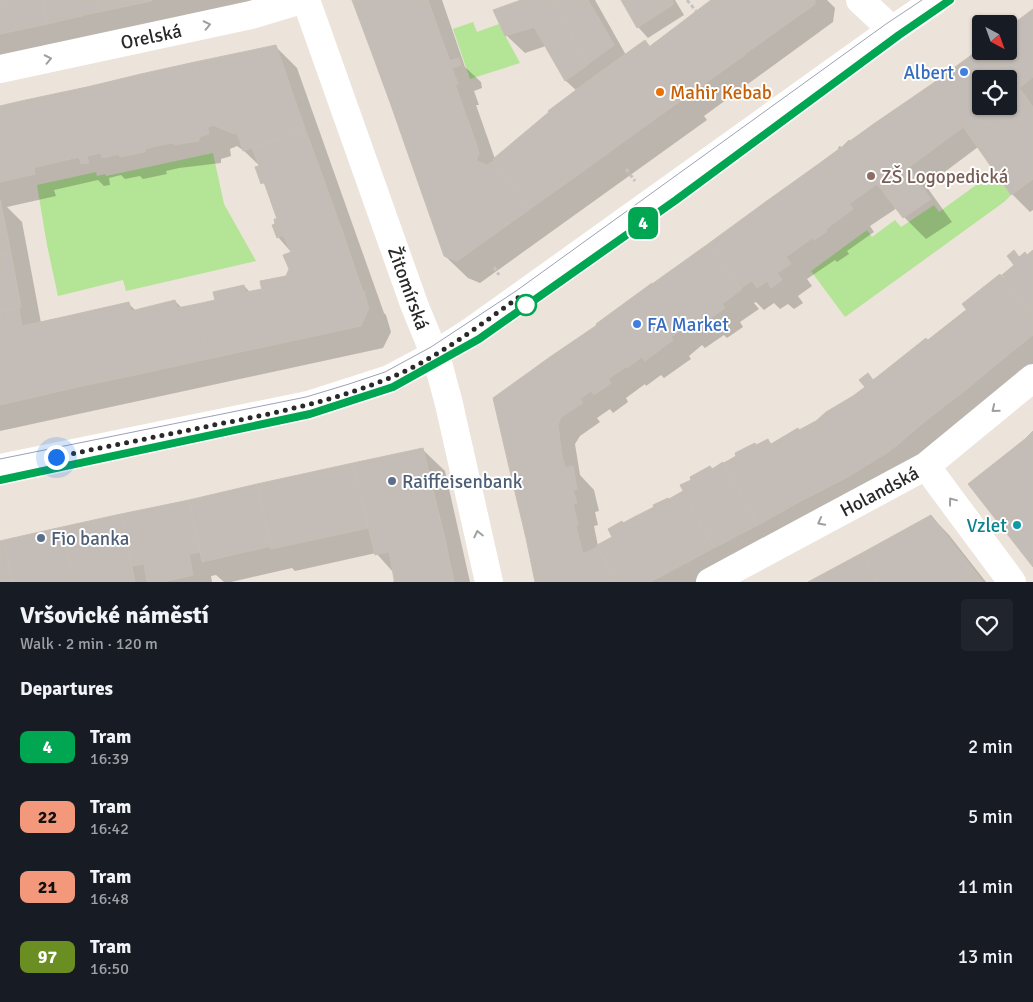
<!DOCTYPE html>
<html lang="en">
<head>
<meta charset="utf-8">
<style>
  :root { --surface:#171b24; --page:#20242c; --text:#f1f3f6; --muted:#9ea1a6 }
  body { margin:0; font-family:Signika,sans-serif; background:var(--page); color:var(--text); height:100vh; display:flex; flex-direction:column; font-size:19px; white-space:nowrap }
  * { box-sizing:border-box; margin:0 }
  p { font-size:16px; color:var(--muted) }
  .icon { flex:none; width:28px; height:28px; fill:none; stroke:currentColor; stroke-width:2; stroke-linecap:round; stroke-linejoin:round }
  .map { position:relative; height:582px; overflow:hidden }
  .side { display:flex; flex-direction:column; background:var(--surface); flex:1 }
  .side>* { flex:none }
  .badge { padding:0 10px; border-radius:8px; font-size:18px; line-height:32px }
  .needle { width:32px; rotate:139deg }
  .fabs { position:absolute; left:972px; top:15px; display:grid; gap:10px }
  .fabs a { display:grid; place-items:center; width:45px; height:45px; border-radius:5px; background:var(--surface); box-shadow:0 1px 4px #0004; font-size:25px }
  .you { position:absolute; width:25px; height:25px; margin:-12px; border:4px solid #fff; border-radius:50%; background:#1a73e8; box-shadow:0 0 0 8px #1a73e833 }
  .map>.badge { position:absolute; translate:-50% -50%; box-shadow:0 0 0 2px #fff }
  h2 { padding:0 20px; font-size:19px; line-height:45px }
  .round { display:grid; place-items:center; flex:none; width:52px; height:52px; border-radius:5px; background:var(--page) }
  .summary { display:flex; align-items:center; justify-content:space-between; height:85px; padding:0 20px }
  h1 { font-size:24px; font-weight:800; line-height:38px }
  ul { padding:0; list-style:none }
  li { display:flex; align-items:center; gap:15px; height:70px; padding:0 20px }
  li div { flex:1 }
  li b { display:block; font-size:19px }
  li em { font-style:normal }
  li .badge { min-width:55px; font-weight:700; text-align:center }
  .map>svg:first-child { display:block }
</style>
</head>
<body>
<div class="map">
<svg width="1033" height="582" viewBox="0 0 1033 582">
  <rect width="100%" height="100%" fill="#ece3da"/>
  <path fill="#b4e495" d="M 473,22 L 477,32 L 499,24 L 520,63 L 470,79 L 453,29 Z
    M 213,153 L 224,204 L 256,261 L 126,291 L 123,280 L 58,296 L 47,245 L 37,185 L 96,172 L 97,176 L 105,174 L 106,176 Z
    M 994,172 L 1011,195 L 1004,202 L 845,317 L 811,271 L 867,230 L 872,237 L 895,220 L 901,227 L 934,205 L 939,212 Z"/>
  <path fill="#0003" fill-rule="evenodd" d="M 0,0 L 265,0 L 0,61 Z
    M 354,0 L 442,0 L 465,67 L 481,82 L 482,88 L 474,91 L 479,105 L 476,105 L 495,159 L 577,91 L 566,81 L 546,46 L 525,53 L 506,35 L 525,0 L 595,0 L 626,55 L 650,48 L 713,0 L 827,0 L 835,8 L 833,22 L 704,116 L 707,120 L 480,283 L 468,278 L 445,256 Z
    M 622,0 L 675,0 L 684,15 L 648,38 L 638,27 Z
    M 1033,10 L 1033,210 L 1030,212 L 1012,194 L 978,147 L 926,186 L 952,222 L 926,239 L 904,217 L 897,208 L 870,226 L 874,232 L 847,251 L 849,254 L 837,262 L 835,260 L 807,279 L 812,286 L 798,296 L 803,303 L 794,309 L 788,304 L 780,309 L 774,303 L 764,310 L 756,302 L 754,303 L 759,309 L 740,322 L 743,327 L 727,338 L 724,335 L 705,348 L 702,345 L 689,356 L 691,359 L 664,378 L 661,375 L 646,386 L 645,384 L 626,398 L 628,402 L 613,413 L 610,409 L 597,418 L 600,422 L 580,436 L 575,444 L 580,475 L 594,490 L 599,511 L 595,512 L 598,525 L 594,526 L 598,546 L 614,538 L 623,524 L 685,491 L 721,464 L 737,457 L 755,444 L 757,446 L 768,441 L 772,445 L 816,422 L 854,397 L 866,387 L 868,375 L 874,381 L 967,310 L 1016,266 L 1014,252 L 1020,258 L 1028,257 L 1033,252 L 1033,375 L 869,500 L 713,582 L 537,582 L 494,399 L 821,164 L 840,148 L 841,149 L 981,49 L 981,51 L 1009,51 L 1009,28 ZM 981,79 L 1009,79 L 1009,106 L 981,106 Z
    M 275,46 L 297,68 L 384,313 L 386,315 L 391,332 L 383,348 L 0,431 L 0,107 ZM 237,146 L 244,151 L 261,167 L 263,183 L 267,187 L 279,220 L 278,237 L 292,253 L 290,269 L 286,277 L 264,290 L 251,293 L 244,286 L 216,301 L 182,308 L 175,301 L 136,311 L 128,303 L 41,323 L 22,222 L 7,207 L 56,196 L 54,190 L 98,180 L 104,186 L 110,185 L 109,178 L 121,175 L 125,179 L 140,176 L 143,179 L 167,174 L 166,171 L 179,168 L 221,163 L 221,159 L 231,156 L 230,149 Z
    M 422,449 L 445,471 L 470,582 L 395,582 L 393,572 L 376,553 L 295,571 L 292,568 L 231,582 L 224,582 L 216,575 L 211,576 L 212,582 L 0,582 L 0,542 Z
    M 931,516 L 949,535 L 986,582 L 810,582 Z"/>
  <path fill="#c4bdb7" stroke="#c7bfb4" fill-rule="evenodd" d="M 0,0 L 42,0 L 47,24 L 0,34 Z
    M 42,0 L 96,0 L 99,12 L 47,24 Z
    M 96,0 L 152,0 L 152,1 L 99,12 Z
    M 352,0 L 428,0 L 440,34 L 373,56 Z
    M 521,0 L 553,0 L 588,65 L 565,81 L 534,27 L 505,36 L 493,10 Z
    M 553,0 L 588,0 L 614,45 L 588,64 Z
    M 621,0 L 672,0 L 674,4 L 637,28 Z
    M 711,0 L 815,0 L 815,4 L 745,54 L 707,3 Z
    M 707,3 L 745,55 L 686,97 L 649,47 Z
    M 1033,9 L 1033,77 L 1019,88 L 992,51 L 1009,51 L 1009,27 Z
    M 440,34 L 450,61 L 459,58 L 461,65 L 452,68 L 458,84 L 391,105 L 373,56 Z
    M 645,40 L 686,97 L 637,132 L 596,75 Z
    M 276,45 L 305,129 L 243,151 L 237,133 L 234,134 L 215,126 L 214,125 L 208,127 L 195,62 Z
    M 981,48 L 981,51 L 993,51 L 1020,89 L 1010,96 L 1015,103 L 1001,113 L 1005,119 L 994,128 L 989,121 L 980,127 L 989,140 L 978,148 L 932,84 ZM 981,79 L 1009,79 L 1009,106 L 981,106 Z
    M 195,62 L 209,134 L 199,137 L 199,141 L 174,145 L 173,143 L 156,146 L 141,74 Z
    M 141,74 L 156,146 L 145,149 L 145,152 L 120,157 L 119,154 L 102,158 L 87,87 Z
    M 596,75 L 637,132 L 589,167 L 548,111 Z
    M 455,84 L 476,143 L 412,165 L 391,105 Z
    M 932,84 L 962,128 L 908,168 L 875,123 Z
    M 87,87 L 101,153 L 87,156 L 89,163 L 81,164 L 79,157 L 33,168 L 21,101 Z
    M 1020,89 L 1033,107 L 1033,179 L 1011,195 L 978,148 L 989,140 L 980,127 L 989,121 L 994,128 L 1005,119 L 1001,113 L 1015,103 L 1010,96 Z
    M 21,101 L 35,174 L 0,182 L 0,106 Z
    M 549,112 L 589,167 L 530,209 L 493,159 Z
    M 875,123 L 931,199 L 903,218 L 877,184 L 849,204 L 820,163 L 839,149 L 838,148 L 840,146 L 841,148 L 849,140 L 850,141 Z
    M 305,129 L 324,180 L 270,199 L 264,182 L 261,184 L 255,167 L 259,166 L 252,148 Z
    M 476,143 L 479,153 L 476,161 L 487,165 L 494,161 L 530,209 L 457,261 L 444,256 L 412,165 Z
    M 820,163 L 853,209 L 826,229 L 827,231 L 814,240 L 812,238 L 797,249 L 764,203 Z
    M 324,180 L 343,233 L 291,252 L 283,235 L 277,238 L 272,225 L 275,224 L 274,219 L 277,219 L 270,199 Z
    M 0,199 L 11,253 L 0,256 Z
    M 764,203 L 797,249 L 786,257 L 791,264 L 777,273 L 782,280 L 771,288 L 767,281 L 757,288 L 752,281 L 740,289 L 708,244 Z
    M 343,233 L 363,292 L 364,291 L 369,310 L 368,310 L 361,326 L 273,345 L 260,281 L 286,276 L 289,269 L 283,255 Z
    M 708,244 L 741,290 L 722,304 L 725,308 L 708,320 L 705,317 L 686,330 L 652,284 Z
    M 1014,250 L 1019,257 L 1025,252 L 1027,255 L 1033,250 L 1033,316 L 1002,275 L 1014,265 L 1007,256 Z
    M 11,253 L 21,307 L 0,312 L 0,256 Z
    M 1000,274 L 1033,316 L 1033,335 L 1004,358 L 962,304 Z
    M 652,283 L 684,328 L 671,337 L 673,340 L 645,361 L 642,357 L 627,368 L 596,324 Z
    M 244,285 L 246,292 L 262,289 L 273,345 L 208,359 L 197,304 L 215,300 L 213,292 Z
    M 175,300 L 177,308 L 197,304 L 208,359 L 144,373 L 131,311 Z
    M 129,302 L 144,373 L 78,387 L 63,317 Z
    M 19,308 L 22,326 L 63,317 L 78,387 L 0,405 L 0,312 Z
    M 966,310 L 1004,358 L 967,389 L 928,340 Z
    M 597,325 L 626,367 L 608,379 L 611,383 L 594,395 L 591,391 L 580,399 L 550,357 Z
    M 926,338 L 967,389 L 928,419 L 887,369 Z
    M 550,357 L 583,403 L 561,417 L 558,425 L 562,456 L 509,467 L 493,398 Z
    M 887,369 L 928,419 L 890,451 L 853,396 L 865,387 L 859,380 L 868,373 L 873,380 Z
    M 853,396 L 890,451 L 846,478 L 816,421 L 826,412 Z
    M 816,421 L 846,478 L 801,501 L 771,444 L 798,428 L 799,430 Z
    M 1033,431 L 1033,567 L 968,484 L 1025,439 Z
    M 768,439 L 801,501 L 758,525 L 724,463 L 736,456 L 735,453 L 755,443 L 756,445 Z
    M 423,448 L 445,539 L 375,555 L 353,463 Z
    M 562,456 L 565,468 L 573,466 L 577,489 L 573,490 L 577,503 L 573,504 L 578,525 L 526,538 L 509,467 Z
    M 723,462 L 758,525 L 714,548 L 680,485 L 691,480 L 690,477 L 710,466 L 712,469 Z
    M 353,463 L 369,528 L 271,549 L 257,484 Z
    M 257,484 L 271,546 L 202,562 L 189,500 Z
    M 683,491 L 714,548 L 669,572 L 638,515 L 654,507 L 653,505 L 668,498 L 669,499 Z
    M 189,500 L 200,552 L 189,554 L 193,575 L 163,582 L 147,582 L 144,564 L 131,566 L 121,514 Z
    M 121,514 L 135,582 L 74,582 L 62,527 Z
    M 638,515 L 669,572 L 650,582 L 616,582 L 597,545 L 612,537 L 608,529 L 622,521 L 623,523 Z
    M 931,515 L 973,569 L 956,582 L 877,582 L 862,553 Z
    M 576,526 L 583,554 L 597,547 L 616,582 L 535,582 L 526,538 Z
    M 62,527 L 74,582 L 12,582 L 4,540 Z
    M 445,539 L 454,582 L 394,582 L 394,579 L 389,551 Z
    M 4,540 L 12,582 L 0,582 L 0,541 Z
    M 862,553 L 877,582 L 808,582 Z
    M 973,569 L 983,582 L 956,582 Z"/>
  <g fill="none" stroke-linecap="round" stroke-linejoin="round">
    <path stroke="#c3c3c3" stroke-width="3" stroke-dasharray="4 2.5" stroke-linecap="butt" d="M 687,0 L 696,11
      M 626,169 L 635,181
      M 494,267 L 499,275"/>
    <path stroke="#fff" stroke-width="28" d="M 306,0 L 414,304 L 438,363 L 449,404 L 489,582
      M 860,0 L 892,30
      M 0,69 L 251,15 L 301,0
      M 926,466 L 1012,582
      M 0,468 L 308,405 L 389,379 L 434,355 L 473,330 L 892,30 L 936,0
      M 710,582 L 926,466 L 1033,378"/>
    <path stroke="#9da2b4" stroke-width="1" d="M 0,459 L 306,397 L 349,384 L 385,372 L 431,347 L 516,291 L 886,24 L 922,0
      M 0,480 L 310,414 L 393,387 L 479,339 L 676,200 L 899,35 L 950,0"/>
  </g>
  <defs><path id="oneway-chevron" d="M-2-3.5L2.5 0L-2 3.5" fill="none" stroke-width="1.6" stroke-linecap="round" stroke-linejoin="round" transform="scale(1.25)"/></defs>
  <g stroke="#9f9f9f">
    <use href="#oneway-chevron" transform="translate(207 25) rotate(-12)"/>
    <use href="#oneway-chevron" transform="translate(48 59) rotate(-12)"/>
    <use href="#oneway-chevron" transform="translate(995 409) rotate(141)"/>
    <use href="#oneway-chevron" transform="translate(952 501) rotate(-127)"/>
    <use href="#oneway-chevron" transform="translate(821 522) rotate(152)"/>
    <use href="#oneway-chevron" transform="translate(478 534) rotate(-103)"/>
  </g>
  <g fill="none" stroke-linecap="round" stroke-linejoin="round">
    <defs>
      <path id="line" d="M 0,480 L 310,414 L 393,387 L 479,339 L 676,200 L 899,35 L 950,0"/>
    </defs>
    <use href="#line" stroke="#fff" stroke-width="11"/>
    <use href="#line" stroke="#00a651" stroke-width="8"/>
    <path stroke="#292929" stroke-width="5" stroke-dasharray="0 9" d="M 56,457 C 110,446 165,435 219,424 C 276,413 333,401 387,379 C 435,360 480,325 522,295 L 526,305"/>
  </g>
  <g fill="#3f7fe0" stroke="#fff" stroke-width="2">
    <circle cx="964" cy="72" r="5"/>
    <circle cx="637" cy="324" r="5"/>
  </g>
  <circle fill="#e8710a" stroke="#fff" stroke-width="2" cx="660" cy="92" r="5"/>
  <circle fill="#8d6e63" stroke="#fff" stroke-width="2" cx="871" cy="176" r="5"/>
  <circle fill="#fff" stroke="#00a651" stroke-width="2.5" cx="526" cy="305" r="10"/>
  <g fill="#5c6f8a" stroke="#fff" stroke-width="2">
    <circle cx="392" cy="481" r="5"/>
    <circle cx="41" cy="538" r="5"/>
  </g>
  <circle fill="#0f9aa8" stroke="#fff" stroke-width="2" cx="1017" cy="525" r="5"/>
  <g text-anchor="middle" stroke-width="4" stroke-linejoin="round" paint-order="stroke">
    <g font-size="19" fill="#292929" stroke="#fff">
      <text transform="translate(151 36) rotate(-12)" y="7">Orelská</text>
      <text transform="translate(409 288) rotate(70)" y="7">Žitomírská</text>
      <text transform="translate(879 491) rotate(-28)" y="7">Holandská</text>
    </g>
    <g font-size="19" fill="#366cbe" stroke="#fff" text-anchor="end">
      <text x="954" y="79">Albert</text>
      <text x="647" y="331" text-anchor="start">FA Market</text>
    </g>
    <g font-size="19" fill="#c56008" stroke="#fff" text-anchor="start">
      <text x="670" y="99">Mahir Kebab</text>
    </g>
    <g font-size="19" fill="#785e54" stroke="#fff" text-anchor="start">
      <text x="881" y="183">ZŠ Logopedická</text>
    </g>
    <g font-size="19" fill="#4e5e75" stroke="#fff" text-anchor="start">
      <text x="402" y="488">Raiffeisenbank</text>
      <text x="51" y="545">Fio banka</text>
    </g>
    <g font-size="19" fill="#0d838f" stroke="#fff" text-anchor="end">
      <text x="1007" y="532">Vzlet</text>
    </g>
  </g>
</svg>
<div class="fabs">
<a><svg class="needle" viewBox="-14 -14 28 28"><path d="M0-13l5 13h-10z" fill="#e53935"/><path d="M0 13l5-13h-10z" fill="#9ea1a6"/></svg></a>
<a><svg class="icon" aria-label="locate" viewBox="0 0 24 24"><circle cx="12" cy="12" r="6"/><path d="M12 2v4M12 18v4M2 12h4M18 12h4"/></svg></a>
</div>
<div class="you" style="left:56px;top:457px"></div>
<b class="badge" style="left:643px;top:223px;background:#00a651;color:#fff">4</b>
</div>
<section class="side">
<div class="summary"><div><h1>Vršovické náměstí</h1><p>Walk · 2 min · 120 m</p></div><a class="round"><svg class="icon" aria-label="heart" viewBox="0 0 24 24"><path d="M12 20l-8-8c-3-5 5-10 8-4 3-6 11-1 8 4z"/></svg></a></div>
<h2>Departures</h2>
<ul>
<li><span class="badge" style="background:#00a651;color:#fff">4</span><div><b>Tram</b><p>16:39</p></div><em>2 min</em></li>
<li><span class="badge" style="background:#f3987b;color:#111">22</span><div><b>Tram</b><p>16:42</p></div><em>5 min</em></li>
<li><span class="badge" style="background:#f3987b;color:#111">21</span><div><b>Tram</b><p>16:48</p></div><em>11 min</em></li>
<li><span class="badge" style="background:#6b8e23;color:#fff">97</span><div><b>Tram</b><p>16:50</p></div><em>13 min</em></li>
</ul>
</section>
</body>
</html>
